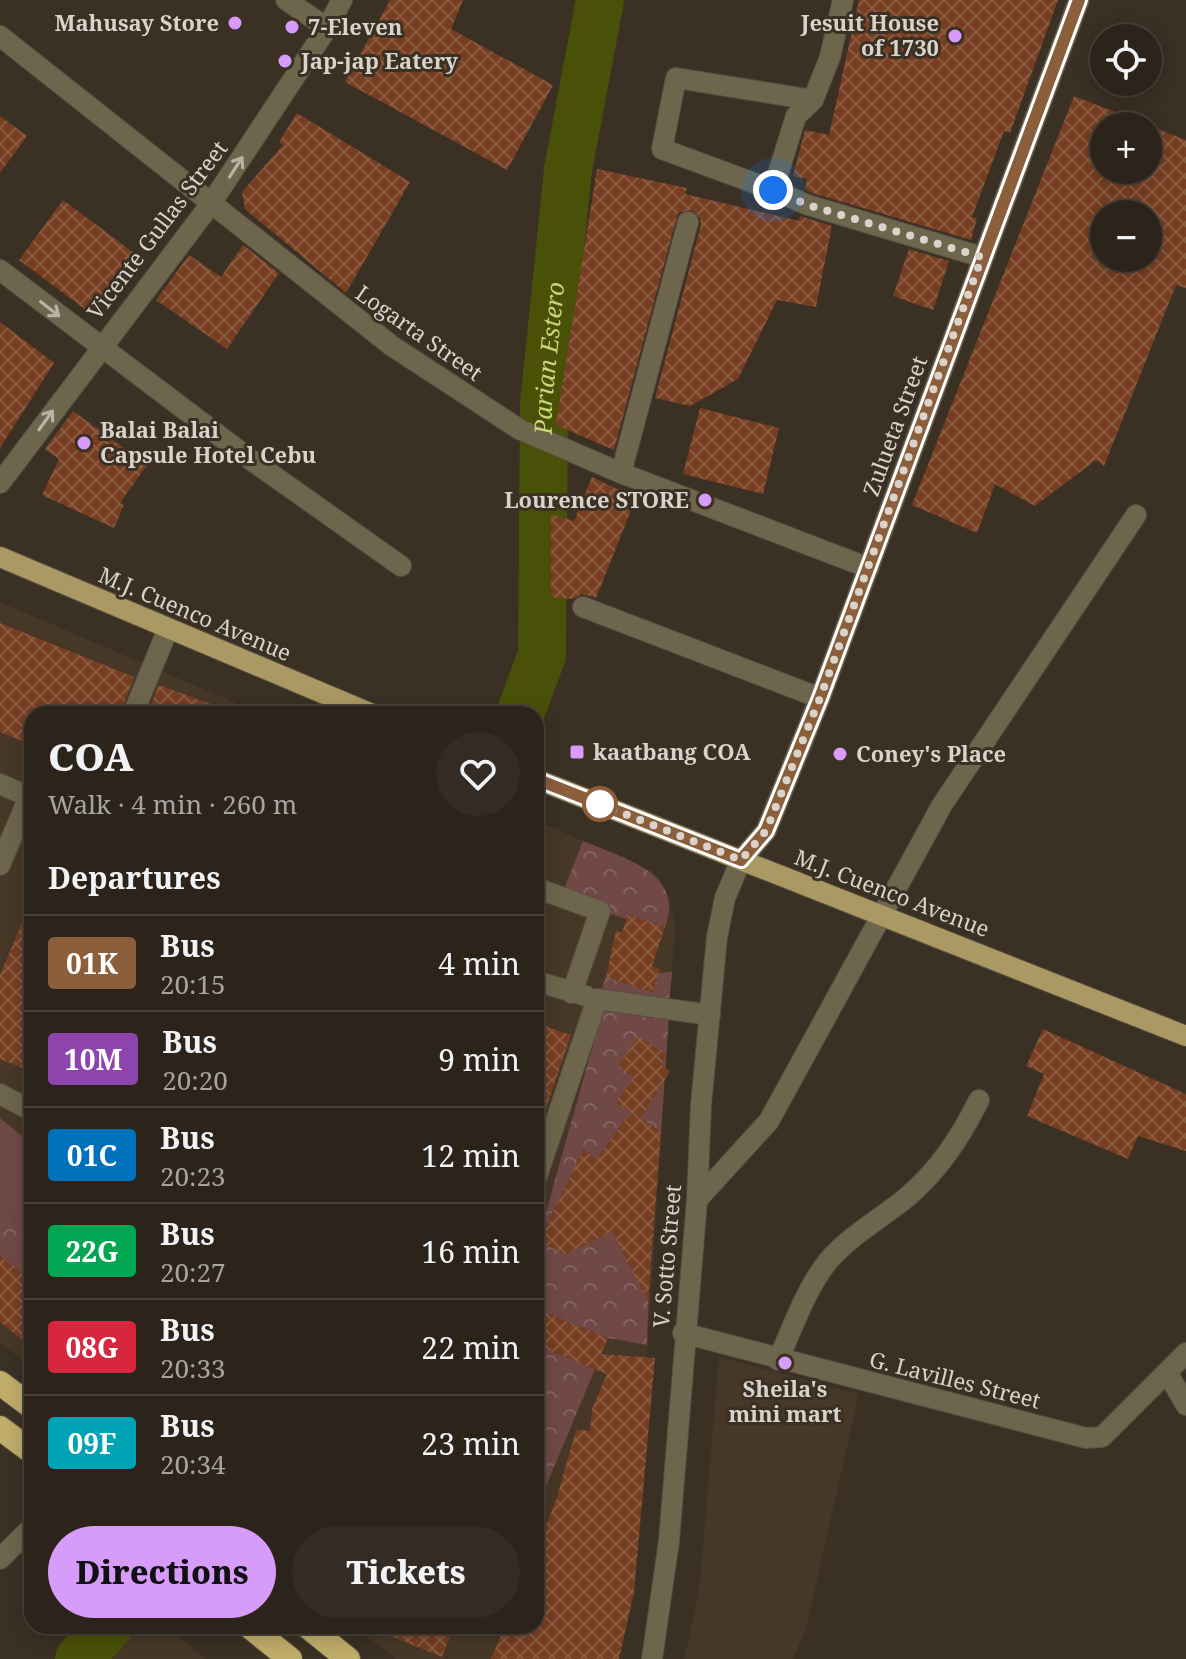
<!DOCTYPE html>
<html lang="en">
<head>
<meta charset="utf-8">
<style>
  :root { --surface:#2c241b; --page:#342c24; --text:#f1f3f6; --muted:#a6a4a3; --line:#48413a; --accent:#d79bf9 }
  body { margin:0; font-family:"Noto Serif",serif; background:var(--page); color:var(--text); height:100vh; display:flex; flex-direction:column; font-size:30px; white-space:nowrap }
  * { box-sizing:border-box; margin:0 }
  p { font-size:26px; color:var(--muted) }
  .icon { flex:none; width:44px; height:44px; fill:none; stroke:currentColor; stroke-width:2; stroke-linecap:round; stroke-linejoin:round }
  .map { position:relative; flex:1; overflow:hidden }
  .details { position:absolute; left:24px; top:706px; width:520px; height:928px; display:flex; flex-direction:column; background:var(--surface); border-radius:24px; box-shadow:0 4px 20px #0003,0 0 0 2px var(--line) }
  .details>* { flex:none }
  .badge { padding:0 16px; border-radius:6px; font-size:28px; line-height:52px }
  .fabs { position:absolute; left:1090px; top:24px; display:grid; gap:16px }
  .fabs a { display:grid; place-items:center; width:72px; height:72px; border-radius:50%; background:var(--surface); box-shadow:0 4px 20px #0003,0 0 0 2px var(--line); font-size:40px }
  .you { position:absolute; width:40px; height:40px; margin:-20px; border:6px solid #fff; border-radius:50%; background:#1a73e8; box-shadow:0 0 0 12px #1a73e833 }
  .map>.badge { position:absolute; translate:-50% -50%; box-shadow:0 0 0 4px #fff }
  h2 { padding:0 24px; font-size:30px; line-height:72px }
  .round { display:grid; place-items:center; flex:none; width:84px; height:84px; border-radius:42px; background:var(--page) }
  .headline { display:flex; align-items:center; justify-content:space-between; height:136px; padding:0 24px }
  h1 { font-size:38px; font-weight:800; line-height:60px }
  .action { display:flex; gap:16px; margin-top:auto; padding:16px 24px }
  .action a { flex:1; height:92px; border-radius:48px; background:var(--accent); color:#111; font-size:32px; font-weight:800; line-height:92px; text-align:center }
  .action a+a { background:var(--page); color:var(--text) }
  ul { padding:0; list-style:none }
  li { display:flex; align-items:center; gap:24px; height:96px; padding:0 24px; border-top:2px solid var(--line) }
  li div { flex:1 }
  li b { display:block; font-size:30px }
  li em { font-style:normal }
  li .badge { min-width:88px; font-weight:700; text-align:center }
  .map>svg:first-child { display:block }
</style>
</head>
<body>
<div class="map">
<svg width="1186" height="1659" viewBox="0 0 1186 1659">
  <defs>
    <pattern id="forest-crowns" width="20" height="18" patternUnits="userSpaceOnUse" patternTransform="scale(2)"><rect width="20" height="18" fill="#704946"/><path d="M2 6a3 3 0 1 1 6 0M12 15a3 3 0 1 1 6 0" fill="none" stroke="#846260"/></pattern>
    <pattern id="building-cross-hatch" width="8" height="8" patternUnits="userSpaceOnUse" patternTransform="scale(2)"><rect width="8" height="8" fill="#773e21"/><path d="M0 0l8 8M0 8l8-8" fill="none" stroke="#8a5940"/></pattern>
  </defs>
  <rect width="100%" height="100%" fill="#3a3024"/>
  <path fill="#473726" d="M 0,602 L 262,714 L 32,714 L 32,1368 L 0,1342 Z
    M 536,820 L 655,873 L 670,899 L 675,928 L 638,1496 L 611,1659 L 396,1659 L 353,1626 L 536,1626 Z
    M 719,1357 L 859,1394 L 806,1629 L 793,1659 L 684,1659 L 699,1591 Z
    M 140,1626 L 166,1626 L 206,1659 L 109,1659 Z"/>
  <path fill="url(#forest-crowns)" d="M 583,841 C 622,858 686,872 665,927 L 628,915 L 626,919 L 561,897 Z
    M 672,972 L 669,1003 L 600,994 L 606,977 L 652,992 L 659,973 Z
    M 603,1009 L 669,1014 L 661,1132 L 631,1112 L 596,1160 L 583,1150 L 539,1241 L 566,1254 L 612,1231 L 637,1280 L 649,1281 L 647,1345 L 608,1338 L 536,1309 L 536,1248 Z
    M 0,1207 L 24,1226 L 32,1217 L 32,1282 L 0,1256 Z
    M 536,1345 L 595,1369 L 536,1510 Z"/>
  <path fill="#704946" d="M 0,1118 L 32,1144 L 32,1217 L 24,1226 L 0,1207 Z"/>
  <g fill="none" stroke-linecap="round" stroke-linejoin="round">
    <g stroke="#495108" stroke-width="48">
      <path id="s1" d="M 520,714 L 542,655 L 544,404 L 568,170 L 600,0"/>
      <path d="M 79,1659 L 109,1626"/>
    </g>
  </g>
  <path fill="url(#building-cross-hatch)" fill-rule="evenodd" d="M 390,0 L 463,0 L 451,29 L 553,85 L 507,170 L 345,82 Z
    M 859,0 L 1058,0 L 1010,133 L 1004,131 L 972,217 L 977,218 L 971,240 L 812,193 L 805,189 L 807,179 L 793,176 L 805,130 L 829,135 Z
    M 1074,96 L 1146,124 L 1104,126 L 1104,170 L 1148,170 L 1148,125 L 1186,140 L 1186,288 L 1176,285 L 1104,466 L 1096,460 L 1035,506 L 995,484 L 977,533 L 912,505 ZM 1104,214 L 1148,214 L 1148,258 L 1104,258 Z
    M 297,113 L 410,182 L 346,293 L 245,209 L 242,192 L 283,145 L 279,142 Z
    M 0,116 L 27,136 L 0,173 Z
    M 597,169 L 687,188 L 685,194 L 799,221 L 800,216 L 832,226 L 816,307 L 777,300 L 738,379 L 690,406 L 655,398 L 701,225 L 700,218 L 692,210 L 678,213 L 614,450 L 556,425 Z
    M 63,200 L 138,256 L 94,316 L 19,260 Z
    M 243,245 L 279,273 L 227,349 L 156,300 L 189,255 L 221,277 Z
    M 909,249 L 949,261 L 933,310 L 893,296 Z
    M 0,322 L 54,363 L 0,448 Z
    M 700,408 L 779,428 L 763,494 L 683,474 Z
    M 73,411 L 147,465 L 120,503 L 124,505 L 114,528 L 42,495 L 59,459 L 45,449 Z
    M 592,477 L 636,498 L 596,598 L 582,594 L 573,599 L 551,597 L 551,514 L 574,521 Z
    M 0,623 L 134,677 L 120,714 L 32,714 L 32,745 L 0,732 Z
    M 162,686 L 232,712 L 232,714 L 147,714 L 158,687 Z
    M 32,899 L 32,1072 L 0,1059 L 0,975 Z
    M 628,914 L 665,927 L 652,966 L 660,969 L 652,992 L 606,977 L 616,931 L 622,933 Z
    M 542,1025 L 571,1035 L 536,1138 L 536,1042 Z
    M 1043,1029 L 1186,1094 L 1186,1151 L 1138,1136 L 1128,1159 L 1027,1116 L 1044,1074 L 1026,1066 Z
    M 638,1036 L 667,1055 L 661,1065 L 670,1071 L 641,1119 L 616,1103 L 634,1077 L 618,1067 Z
    M 631,1112 L 661,1132 L 648,1302 L 612,1231 L 566,1254 L 539,1242 L 583,1149 L 596,1160 Z
    M 0,1256 L 32,1282 L 32,1348 L 0,1322 Z
    M 536,1309 L 608,1338 L 601,1354 L 655,1358 L 634,1592 L 619,1659 L 491,1659 L 505,1626 L 536,1626 L 536,1552 L 557,1497 L 576,1430 L 590,1431 L 592,1409 L 607,1374 L 536,1345 Z
    M 366,1626 L 454,1626 L 442,1657 Z"/>
  <g fill="none" stroke-linecap="round" stroke-linejoin="round">
    <defs>
      <path id="minor" d="M 286,0 L 327,28
        M 843,0 L 830,57 L 813,100 L 796,116 L 773,190 L 808,205 L 982,257
        M 0,36 L 392,346 L 519,429 L 621,473 L 869,568
        M 773,190 L 662,149 L 676,78 L 813,100
        M 0,270 L 254,462 L 401,566
        M 621,473 L 688,222
        M 0,483 L 210,205 L 327,28 L 342,0
        M 583,607 L 820,698
        M 133,714 L 168,629
        M 0,784 L 32,798
        M 0,865 L 29,797
        M 536,888 L 600,911 L 572,993
        M 536,981 L 586,996
        M 0,1094 L 32,1111
        M 536,1179 L 597,999 L 710,1015
        M 697,1200 L 769,1121 L 942,805 L 1136,515
        M 683,1333 L 1086,1438 L 1102,1437 L 1186,1353
        M 778,1360 C 793,1327 806,1288 829,1260 C 851,1235 880,1219 906,1198 C 939,1170 960,1138 979,1100
        M 1168,1374 L 1186,1405
        M 0,1559 L 32,1527
        M 652,1659 L 669,1541 L 697,1200 L 701,1105 L 717,937 L 725,898 L 741,860 L 766,831 L 820,698 L 1079,0"/>
      <path id="major" d="M 0,557 L 372,714
        M 536,779 L 1186,1036"/>
      <path id="highway" d="M 0,1383 L 32,1407
        M 0,1428 L 32,1452
        M 249,1626 L 290,1659
        M 307,1626 L 348,1659"/>
    </defs>
    <use href="#minor" stroke="#574d42" stroke-width="22"/>
    <use href="#major" stroke="#574d42" stroke-width="22"/>
    <use href="#highway" stroke="#574d42" stroke-width="26"/>
    <use href="#minor" stroke="#6e664c" stroke-width="20"/>
    <use href="#major" stroke="#aa9962" stroke-width="20"/>
    <use href="#highway" stroke="#c1ad6a" stroke-width="24"/>
  </g>
  <defs><path id="oneway-shaft" d="M-6 0H5M1.5-3L5.5 0L1.5 3" fill="none" stroke-width="1.6" stroke-linecap="round" stroke-linejoin="round" transform="scale(2)"/></defs>
  <g stroke="#bab2a6">
    <use href="#oneway-shaft" transform="translate(236 167) rotate(-57)"/>
    <use href="#oneway-shaft" transform="translate(50 309) rotate(38)"/>
    <use href="#oneway-shaft" transform="translate(46 420) rotate(-54)"/>
  </g>
  <g fill="none" stroke-linecap="round" stroke-linejoin="round">
    <defs>
      <path id="line" d="M 536,779 L 741,860 L 766,831 L 820,698 L 1079,0"/>
    </defs>
    <use href="#line" stroke="#fff" stroke-width="18"/>
    <use href="#line" stroke="#8b5e3c" stroke-width="12"/>
    <path stroke="#dad3cc" stroke-width="8" stroke-dasharray="0 14.4" d="M 600,804 L 741,860 L 766,831 L 820,698 L 982,257 L 808,205 L 773,190"/>
  </g>
  <g fill="#d79bf9" stroke="#3a3024" stroke-width="3">
    <circle cx="235" cy="23" r="8"/>
    <circle cx="292" cy="27" r="8"/>
    <circle cx="955" cy="36" r="8"/>
    <circle cx="285" cy="61" r="8"/>
    <circle cx="84" cy="443" r="8"/>
    <circle cx="705" cy="500" r="8"/>
    <rect x="569" y="744" width="16" height="16" rx="4"/>
    <circle cx="840" cy="754" r="8"/>
    <circle cx="785" cy="1363" r="8"/>
  </g>
  <circle fill="#fff" stroke="#8b5e3c" stroke-width="4" cx="600" cy="804" r="16"/>
  <g text-anchor="middle" stroke-width="6" stroke-linejoin="round" paint-order="stroke">
    <g font-size="22" font-weight="bold" fill="#dad3cc" stroke="#3a3024" text-anchor="start">
      <text x="219" y="31" text-anchor="end">Mahusay Store</text>
      <text x="939" y="31" text-anchor="end">Jesuit House<tspan x="939" dy="25">of 1730</tspan></text>
      <text x="308" y="35">7-Eleven</text>
      <text x="301" y="69">Jap-jap Eatery</text>
      <text x="100" y="438">Balai Balai<tspan x="100" dy="25">Capsule Hotel Cebu</tspan></text>
      <text x="689" y="508" text-anchor="end">Lourence STORE</text>
      <text x="593" y="760">kaatbang COA</text>
      <text x="856" y="762">Coney's Place</text>
      <text x="785" y="1397" text-anchor="middle">Sheila's<tspan x="785" dy="25">mini mart</tspan></text>
    </g>
    <g font-size="22" fill="#dad3cc" stroke="#3a3024">
      <text transform="translate(157 230) rotate(-53)" y="8">Vicente Gullas Street</text>
      <text transform="translate(419 333) rotate(35)" y="8">Logarta Street</text>
      <text transform="translate(895 426) rotate(-70)" y="8">Zulueta Street</text>
      <text transform="translate(195 614) rotate(23)" y="8">M.J. Cuenco Avenue</text>
      <text transform="translate(892 893) rotate(21)" y="8">M.J. Cuenco Avenue</text>
      <text transform="translate(667 1256) rotate(-85)" y="8">V. Sotto Street</text>
      <text transform="translate(955 1380) rotate(14)" y="8">G. Lavilles Street</text>
    </g>
    <g font-size="24" font-style="italic" fill="#c8d678" stroke="#3a3024">
      <text dy="8" stroke="none"><textPath href="#s1" startOffset="360">Parian Estero</textPath></text>
    </g>
  </g>
</svg>
<div class="fabs">
<a><svg class="icon" aria-label="locate" viewBox="0 0 24 24"><circle cx="12" cy="12" r="6"/><path d="M12 2v4M12 18v4M2 12h4M18 12h4"/></svg></a>
<a>+</a>
<a>−</a>
</div>
<div class="you" style="left:773px;top:190px"></div>
<section class="details">
<div class="headline"><div><h1>COA</h1><p>Walk · 4 min · 260 m</p></div><a class="round"><svg class="icon" aria-label="heart" viewBox="0 0 24 24"><path d="M12 20l-8-8c-3-5 5-10 8-4 3-6 11-1 8 4z"/></svg></a></div>
<h2>Departures</h2>
<ul>
<li><span class="badge" style="background:#8b5e3c;color:#fff">01K</span><div><b>Bus</b><p>20:15</p></div><em>4 min</em></li>
<li><span class="badge" style="background:#8e44ad;color:#fff">10M</span><div><b>Bus</b><p>20:20</p></div><em>9 min</em></li>
<li><span class="badge" style="background:#0072bc;color:#fff">01C</span><div><b>Bus</b><p>20:23</p></div><em>12 min</em></li>
<li><span class="badge" style="background:#00a651;color:#fff">22G</span><div><b>Bus</b><p>20:27</p></div><em>16 min</em></li>
<li><span class="badge" style="background:#d7263d;color:#fff">08G</span><div><b>Bus</b><p>20:33</p></div><em>22 min</em></li>
<li><span class="badge" style="background:#00a3b4;color:#fff">09F</span><div><b>Bus</b><p>20:34</p></div><em>23 min</em></li>
</ul>
<div class="action"><a>Directions</a><a>Tickets</a></div>
</section>
</div>
</body>
</html>
